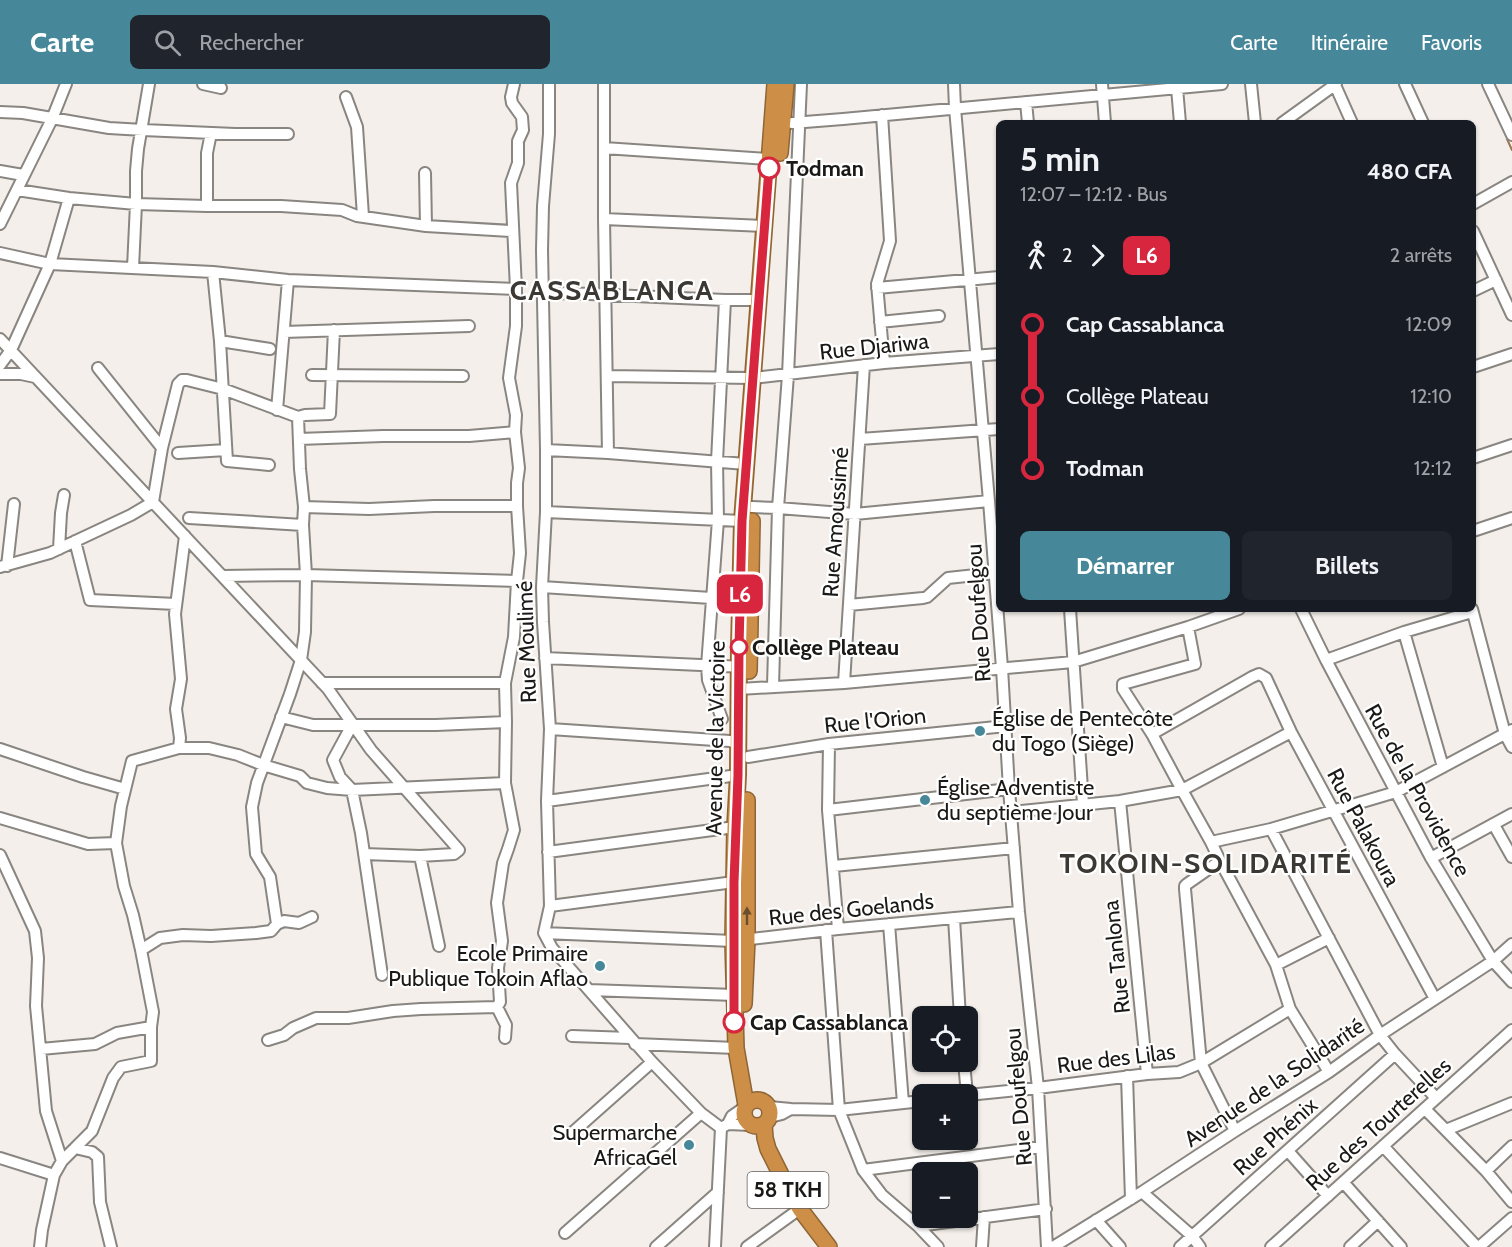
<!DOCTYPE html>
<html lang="fr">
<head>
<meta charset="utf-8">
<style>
  :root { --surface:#171b24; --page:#20242c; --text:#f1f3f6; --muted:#9ea1a6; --accent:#468899 }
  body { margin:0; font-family:Cabin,sans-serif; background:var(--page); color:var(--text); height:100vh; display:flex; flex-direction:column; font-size:22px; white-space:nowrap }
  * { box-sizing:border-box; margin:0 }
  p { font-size:20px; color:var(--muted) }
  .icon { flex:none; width:33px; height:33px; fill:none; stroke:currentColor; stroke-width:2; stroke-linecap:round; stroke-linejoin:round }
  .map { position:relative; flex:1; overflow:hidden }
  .sheet { position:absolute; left:996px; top:36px; width:480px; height:492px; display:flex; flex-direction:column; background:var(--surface); border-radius:9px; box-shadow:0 2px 4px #0004 }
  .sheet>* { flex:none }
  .badge { padding:0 12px; border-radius:9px; font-size:21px; line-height:39px }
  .fabs { position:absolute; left:912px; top:922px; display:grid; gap:12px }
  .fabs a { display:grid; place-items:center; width:66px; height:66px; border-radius:9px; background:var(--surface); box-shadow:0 2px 4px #0004; font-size:30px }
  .map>.badge { position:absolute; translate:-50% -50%; box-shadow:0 0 0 3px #fff }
  .legs { display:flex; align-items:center; gap:9px; height:66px; padding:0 24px; font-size:20px }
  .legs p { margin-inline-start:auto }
  .head { display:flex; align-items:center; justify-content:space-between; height:102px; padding:0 24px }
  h1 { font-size:33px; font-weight:700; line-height:45px }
  .action { display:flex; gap:12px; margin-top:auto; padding:12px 24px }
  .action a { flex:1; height:69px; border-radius:9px; background:var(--accent); color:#fff; font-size:24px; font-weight:700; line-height:69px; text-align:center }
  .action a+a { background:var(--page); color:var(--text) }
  ul { padding:0 24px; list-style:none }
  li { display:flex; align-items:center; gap:21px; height:72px; font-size:22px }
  li i { display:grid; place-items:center; width:9px; height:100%; margin:0 8px; background:currentColor }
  li i::after { content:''; width:15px; height:15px; margin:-8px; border:4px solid; border-radius:50%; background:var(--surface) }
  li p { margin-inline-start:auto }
  li:first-child i { background:linear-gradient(#0000 50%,currentColor 0) }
  li:last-child i { background:linear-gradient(currentColor 50%,#0000 0) }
  header { display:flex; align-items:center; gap:36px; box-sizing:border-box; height:84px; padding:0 30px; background:var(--accent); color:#fff }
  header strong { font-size:28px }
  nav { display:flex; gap:33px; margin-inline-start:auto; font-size:21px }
  .search { width:420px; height:54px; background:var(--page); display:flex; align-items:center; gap:15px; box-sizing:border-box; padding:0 21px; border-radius:9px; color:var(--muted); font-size:22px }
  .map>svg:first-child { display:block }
</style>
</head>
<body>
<header>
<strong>Carte</strong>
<div class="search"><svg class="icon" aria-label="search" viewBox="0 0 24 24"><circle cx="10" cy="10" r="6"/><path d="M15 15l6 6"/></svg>Rechercher</div>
<nav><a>Carte</a><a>Itinéraire</a><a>Favoris</a></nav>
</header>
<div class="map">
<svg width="1512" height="1163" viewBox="0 0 1512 1163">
  <rect width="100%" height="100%" fill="#f4efea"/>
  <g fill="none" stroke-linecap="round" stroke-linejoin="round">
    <path stroke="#9b764f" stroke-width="2" d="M 1507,55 L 1512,66"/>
    <defs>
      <path id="minor" d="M 203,0 L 221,4
        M 549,0 L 549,50 L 543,122 L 542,166 L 546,366 L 546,428 L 542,503 L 543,538 L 550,645 L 547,717 L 550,822 L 544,849 L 552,864 L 652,978 L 701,1029 L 721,1044
        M 604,0 L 604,135 L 608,369
        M 954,0 L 955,24 L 989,417 L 1002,584 L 1009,705 L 1019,828 L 1038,1004 L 1047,1163
        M 1102,0 L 1105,39
        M 1251,0 L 1255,39
        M 1405,0 L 1423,39
        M 1488,0 L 1512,51
        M 1335,1 L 1352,39
        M 1177,4 L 1180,39
        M 346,13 L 357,43 L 363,132
        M 1026,18 L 1028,39
        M 0,28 L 23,29 L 109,44 L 143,46 L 235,50 L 288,50
        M 882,31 L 890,157 L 877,200 L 884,279
        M 792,39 L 843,35 L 1222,0
        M 1282,39 L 1336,0
        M 604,64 L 769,75
        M 0,87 L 23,91
        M 425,89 L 426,142
        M 17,106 L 69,114 L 136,120 L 207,122 L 207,69 L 211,49
        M 1473,120 L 1512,98
        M 207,122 L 281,122 L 342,126 L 357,132 L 426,142 L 512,147
        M 604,135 L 765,142
        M 0,140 L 52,35 L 66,0
        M 1473,147 L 1512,231
        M 0,169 L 50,180 L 213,188 L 288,196 L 516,205
        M 133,184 L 136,120 L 136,87 L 138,65 L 149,0
        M 213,188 L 220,257 L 227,377 L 269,381
        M 877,204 L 999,193
        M 1473,207 L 1496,196
        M 544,210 L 567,209 L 725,216 L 759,216
        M 880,238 L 939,232
        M 284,248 L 469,242
        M 0,255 L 328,605 L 371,666 L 459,766 L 454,770 L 420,772 L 364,770
        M 220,257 L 270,265
        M 0,281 L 11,266 L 50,180 L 69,114
        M 1473,283 L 1512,270
        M 98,284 L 162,364
        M 0,290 L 21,290 L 35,293
        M 312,291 L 463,292
        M 607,292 L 753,294 L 884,279 L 999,270
        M 277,326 L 288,196
        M 298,333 L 305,331 L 330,330 L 334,246
        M 299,355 L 383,352 L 469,352 L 515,348
        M 860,355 L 999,345
        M 546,366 L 608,369 L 746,380
        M 178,369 L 226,366
        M 1473,374 L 1512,361
        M 304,423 L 369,425 L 434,422 L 517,422
        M 752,423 L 778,424 L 855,430 L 989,417
        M 546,428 L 742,437
        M 189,434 L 303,441
        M 1473,447 L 1512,434
        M 75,457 L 90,516 L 176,520
        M 59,465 L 61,429 L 64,411
        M 7,482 L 14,420
        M 0,483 L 50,469 L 131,431 L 153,418 L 162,364 L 178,300 L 182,296 L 187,296 L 223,305 L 298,333 L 300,385 L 304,423 L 303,441 L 306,491 L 305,548 L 301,576 L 290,610 L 257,699 L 252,723 L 256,770 L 270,793 L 277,840
        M 222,492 L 306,491 L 517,497
        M 542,503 L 711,514
        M 849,521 L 923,514 L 927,513 L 948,494 L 994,489
        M 1070,525 L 1083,720
        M 1301,525 L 1326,576 L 1431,774 L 1493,877 L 1512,898
        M 1472,525 L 1505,650 L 1512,663
        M 1188,543 L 1195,580 L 1123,600 L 1123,605 L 1152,650 L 1182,706 L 1211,758 L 1220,777 L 1276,881 L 1290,925 L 1329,988
        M 1404,548 L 1443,683
        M 545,574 L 745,583
        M 1326,576 L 1404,548 L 1472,528
        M 322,599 L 505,599
        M 844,599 L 864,281
        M 773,602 L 778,424 L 788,291 L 801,0
        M 739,605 L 844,599 L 1073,578 L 1188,543 L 1239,525
        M 281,633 L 313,641 L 436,641 L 506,638
        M 722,635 L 708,596 L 707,582 L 718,436 L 717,377 L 725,216
        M 352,641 L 333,676 L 340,693 L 352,706 L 361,749 L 382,891
        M 550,645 L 730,657 L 738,660
        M 1152,650 L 1252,593 L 1259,590 L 1266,594 L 1291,648 L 1435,915
        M 829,660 L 828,726 L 838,845
        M 179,664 L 209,664 L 238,671 L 263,681 L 300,692 L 307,699 L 327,704 L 352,706 L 505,699
        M 0,665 L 83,693 L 125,705
        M 748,673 L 829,660 L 1006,642
        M 547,717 L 738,691
        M 1120,717 L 1147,990
        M 828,726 L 1009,705
        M 1011,728 L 1120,717 L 1182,706 L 1291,648
        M 0,734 L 88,760 L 116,759
        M 1494,741 L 1512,773
        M 1271,745 L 1380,951 L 1395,970 L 1436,1014
        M 1211,758 L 1271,745 L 1396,708 L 1512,646
        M 548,768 L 735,743
        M 0,771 L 35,847 L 38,874 L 36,922 L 46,1027 L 62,1077
        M 420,772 L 439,862
        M 1431,774 L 1512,730
        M 1220,777 L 1187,800 L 1185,802 L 1185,805 L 1201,979 L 1235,1047
        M 834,782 L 1014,764
        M 550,822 L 734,798
        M 954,834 L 960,933
        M 889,840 L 903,1019
        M 826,846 L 839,1026 L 863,1086 L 882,1111 L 918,1142 L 938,1163
        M 544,849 L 733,857 L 838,845 L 1019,828
        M 141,866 L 160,854 L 183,851 L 211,852 L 256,849 L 271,847 L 277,840 L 284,837 L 299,839 L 312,833
        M 1276,881 L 1329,854
        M 589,906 L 735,911
        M 497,923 L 506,941 L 505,954
        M 572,952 L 630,954
        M 268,956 L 284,951 L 293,944 L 316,934 L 348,934 L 393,927 L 421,925 L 497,923 L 500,918 L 498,884 L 502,857 L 497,819 L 503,779 L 508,765 L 514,746 L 505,699 L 506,638 L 505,599 L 514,553 L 517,497 L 520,469 L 517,422 L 517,399 L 519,384 L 515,348 L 516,331 L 509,294 L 516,242 L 516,205 L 511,99 L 518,79 L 518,57 L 523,46 L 522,33 L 512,19 L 511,13 L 514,0
        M 635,960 L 736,964
        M 41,965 L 95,960 L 117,949 L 151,943 L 153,928 L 141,866 L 133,831 L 124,802 L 116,759 L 121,722 L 132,677 L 179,664 L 180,654 L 176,625 L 181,595 L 175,530 L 185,452
        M 964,978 L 967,1011
        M 1127,992 L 1131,1115
        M 968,1011 L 1038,1004 L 1147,990 L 1179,988 L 1201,979 L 1290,925
        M 769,1023 L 791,1025 L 839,1026 L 922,1017
        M 1425,1025 L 1486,1087 L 1512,1118
        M 770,1033 L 782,1030 L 791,1025
        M 728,1040 L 732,1032 L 745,1023
        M 721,1044 L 728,1040 L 751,1041
        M 1446,1046 L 1512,1019
        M 572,1049 L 652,978
        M 1383,1062 L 1477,1163
        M 75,1064 L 92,1068 L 98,1073 L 100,1118 L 111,1163
        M 1288,1067 L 1328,1112
        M 0,1074 L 54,1091
        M 863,1086 L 1041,1063
        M 1486,1087 L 1512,1062
        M 1343,1098 L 1401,1163
        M 1142,1108 L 1192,1152 L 1200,1163
        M 1096,1136 L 1120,1163
        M 918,1142 L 1046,1125
        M 565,1149 L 701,1029
        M 40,1163 L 42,1146 L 54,1091 L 62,1077 L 92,1047 L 113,994 L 121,983 L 151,977 L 151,943
        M 656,1163 L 718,1108
        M 715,1163 L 721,1044
        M 747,1163 L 794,1129
        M 982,1163 L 984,1133
        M 1053,1163 L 1142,1108 L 1235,1047 L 1329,988 L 1380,951 L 1493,877 L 1512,860
        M 1180,1163 L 1395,970
        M 1271,1163 L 1512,946
        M 1350,1163 L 1378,1137
        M 1479,1163 L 1512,1134"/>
      <path id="highway" d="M 780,69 L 786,0
        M 749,587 L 752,437
        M 744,920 L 747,856 L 747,716
        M744 1029a13 13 0 1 1 26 0a13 13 0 1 1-26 0Z
        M 746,1021 L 736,964 L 733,857 L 735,743 L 738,691 L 739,564 L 742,437 L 775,0
        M 764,1040 L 765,1054 L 768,1065 L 788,1105 L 800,1125 L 829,1163"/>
    </defs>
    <use href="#minor" stroke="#898580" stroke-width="14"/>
    <use href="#highway" stroke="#8e6536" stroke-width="18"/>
    <use href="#minor" stroke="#fff" stroke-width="10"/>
    <use href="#highway" stroke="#cd8e47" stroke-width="15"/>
  </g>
  <defs><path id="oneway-solid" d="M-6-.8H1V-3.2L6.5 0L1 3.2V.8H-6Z" transform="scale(1.5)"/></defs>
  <use fill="#6b4e2d" href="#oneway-solid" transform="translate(747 832) rotate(-90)"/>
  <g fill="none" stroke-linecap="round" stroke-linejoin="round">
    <defs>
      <path id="line-1" d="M 734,938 L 734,798 L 738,691 L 739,564 L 742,437 L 769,84"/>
    </defs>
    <use href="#line-1" stroke="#fff" stroke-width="14"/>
    <use href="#line-1" stroke="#d7263d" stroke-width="9"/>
  </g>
  <g fill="#fff" stroke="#d7263d" stroke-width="3">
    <circle cx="769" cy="84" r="10"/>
    <circle cx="739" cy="563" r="8"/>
    <circle cx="734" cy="938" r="10"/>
  </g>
  <g fill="#468899" stroke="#fff" stroke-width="2">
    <circle cx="980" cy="647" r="6"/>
    <circle cx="925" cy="716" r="6"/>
    <circle cx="600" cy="882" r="6"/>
    <circle cx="689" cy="1061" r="6"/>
  </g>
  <g text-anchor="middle" stroke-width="4.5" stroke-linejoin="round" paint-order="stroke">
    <rect fill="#fff" stroke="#5f5e5d" stroke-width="1.5" x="747.5" y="1088" width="81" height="36" rx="4.5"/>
    <g font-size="21" font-weight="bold" fill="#1a1917">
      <text x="788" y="1113">58 TKH</text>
    </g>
    <g font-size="22" font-weight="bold" fill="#1a1917" stroke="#fff" text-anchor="start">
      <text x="786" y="92">Todman</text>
      <text x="752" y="571">Collège Plateau</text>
      <text x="750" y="946">Cap Cassablanca</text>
    </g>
    <g font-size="22" fill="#1a1917" stroke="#fff">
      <text transform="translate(874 262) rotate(-6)" y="8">Rue Djariwa</text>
      <text transform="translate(835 438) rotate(-86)" y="8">Rue Amoussimé</text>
      <text transform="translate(978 529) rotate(-94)" y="8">Rue Doufelgou</text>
      <text transform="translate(526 558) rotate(-92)" y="8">Rue Moulimé</text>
      <text transform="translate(875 636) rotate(-6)" y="8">Rue l'Orion</text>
      <text transform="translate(715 654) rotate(-89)" y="8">Avenue de la Victoire</text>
      <text transform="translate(1418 706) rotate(61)" y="8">Rue de la Providence</text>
      <text transform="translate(1364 743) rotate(62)" y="8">Rue Palakoura</text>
      <text transform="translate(851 825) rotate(-6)" y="8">Rue des Goelands</text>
      <text transform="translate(1116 873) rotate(-96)" y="8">Rue Tanlona</text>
      <text transform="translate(1116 974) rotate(-7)" y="8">Rue des Lilas</text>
      <text transform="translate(1274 998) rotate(-34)" y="8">Avenue de la Solidarité</text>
      <text transform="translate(1018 1013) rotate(-95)" y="8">Rue Doufelgou</text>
      <text transform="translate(1378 1040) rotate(-42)" y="8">Rue des Tourterelles</text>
      <text transform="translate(1275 1052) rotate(-42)" y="8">Rue Phénix</text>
    </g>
    <g font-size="22" fill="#1a1917" stroke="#fff" text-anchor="start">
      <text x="992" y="642">Église de Pentecôte<tspan x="992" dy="25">du Togo (Siège)</tspan></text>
      <text x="937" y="711">Église Adventiste<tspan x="937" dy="25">du septième Jour</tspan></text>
      <text x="588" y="877" text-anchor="end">Ecole Primaire<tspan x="588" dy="25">Publique Tokoin Aflao</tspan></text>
      <text x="677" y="1056" text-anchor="end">Supermarche<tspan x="677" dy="25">AfricaGel</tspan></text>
    </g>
    <g font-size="28" font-weight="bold" letter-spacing="1.5" fill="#3c3834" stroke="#fff">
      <text x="612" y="216">CASSABLANCA</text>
      <text x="1206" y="789">TOKOIN-SOLIDARITÉ</text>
    </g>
  </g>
</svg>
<div class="fabs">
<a><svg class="icon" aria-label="locate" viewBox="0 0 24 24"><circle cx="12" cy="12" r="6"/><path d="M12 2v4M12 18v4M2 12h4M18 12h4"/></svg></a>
<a>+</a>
<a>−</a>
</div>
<b class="badge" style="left:740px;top:510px;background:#d7263d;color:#fff">L6</b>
<section class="sheet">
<div class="head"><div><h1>5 min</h1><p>12:07 – 12:12 · Bus</p></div><b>480 CFA</b></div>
<div class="legs"><svg class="icon" aria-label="walk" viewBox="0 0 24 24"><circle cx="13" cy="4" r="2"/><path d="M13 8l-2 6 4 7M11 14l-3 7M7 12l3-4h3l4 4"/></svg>2<svg class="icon" aria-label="forward" viewBox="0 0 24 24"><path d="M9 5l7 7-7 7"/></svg><b class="badge" style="background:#d7263d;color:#fff">L6</b><p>2 arrêts</p></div>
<ul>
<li><i style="color:#d7263d"></i><b>Cap Cassablanca</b><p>12:09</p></li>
<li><i style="color:#d7263d"></i><span>Collège Plateau</span><p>12:10</p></li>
<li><i style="color:#d7263d"></i><b>Todman</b><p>12:12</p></li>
</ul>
<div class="action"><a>Démarrer</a><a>Billets</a></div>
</section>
</div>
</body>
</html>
